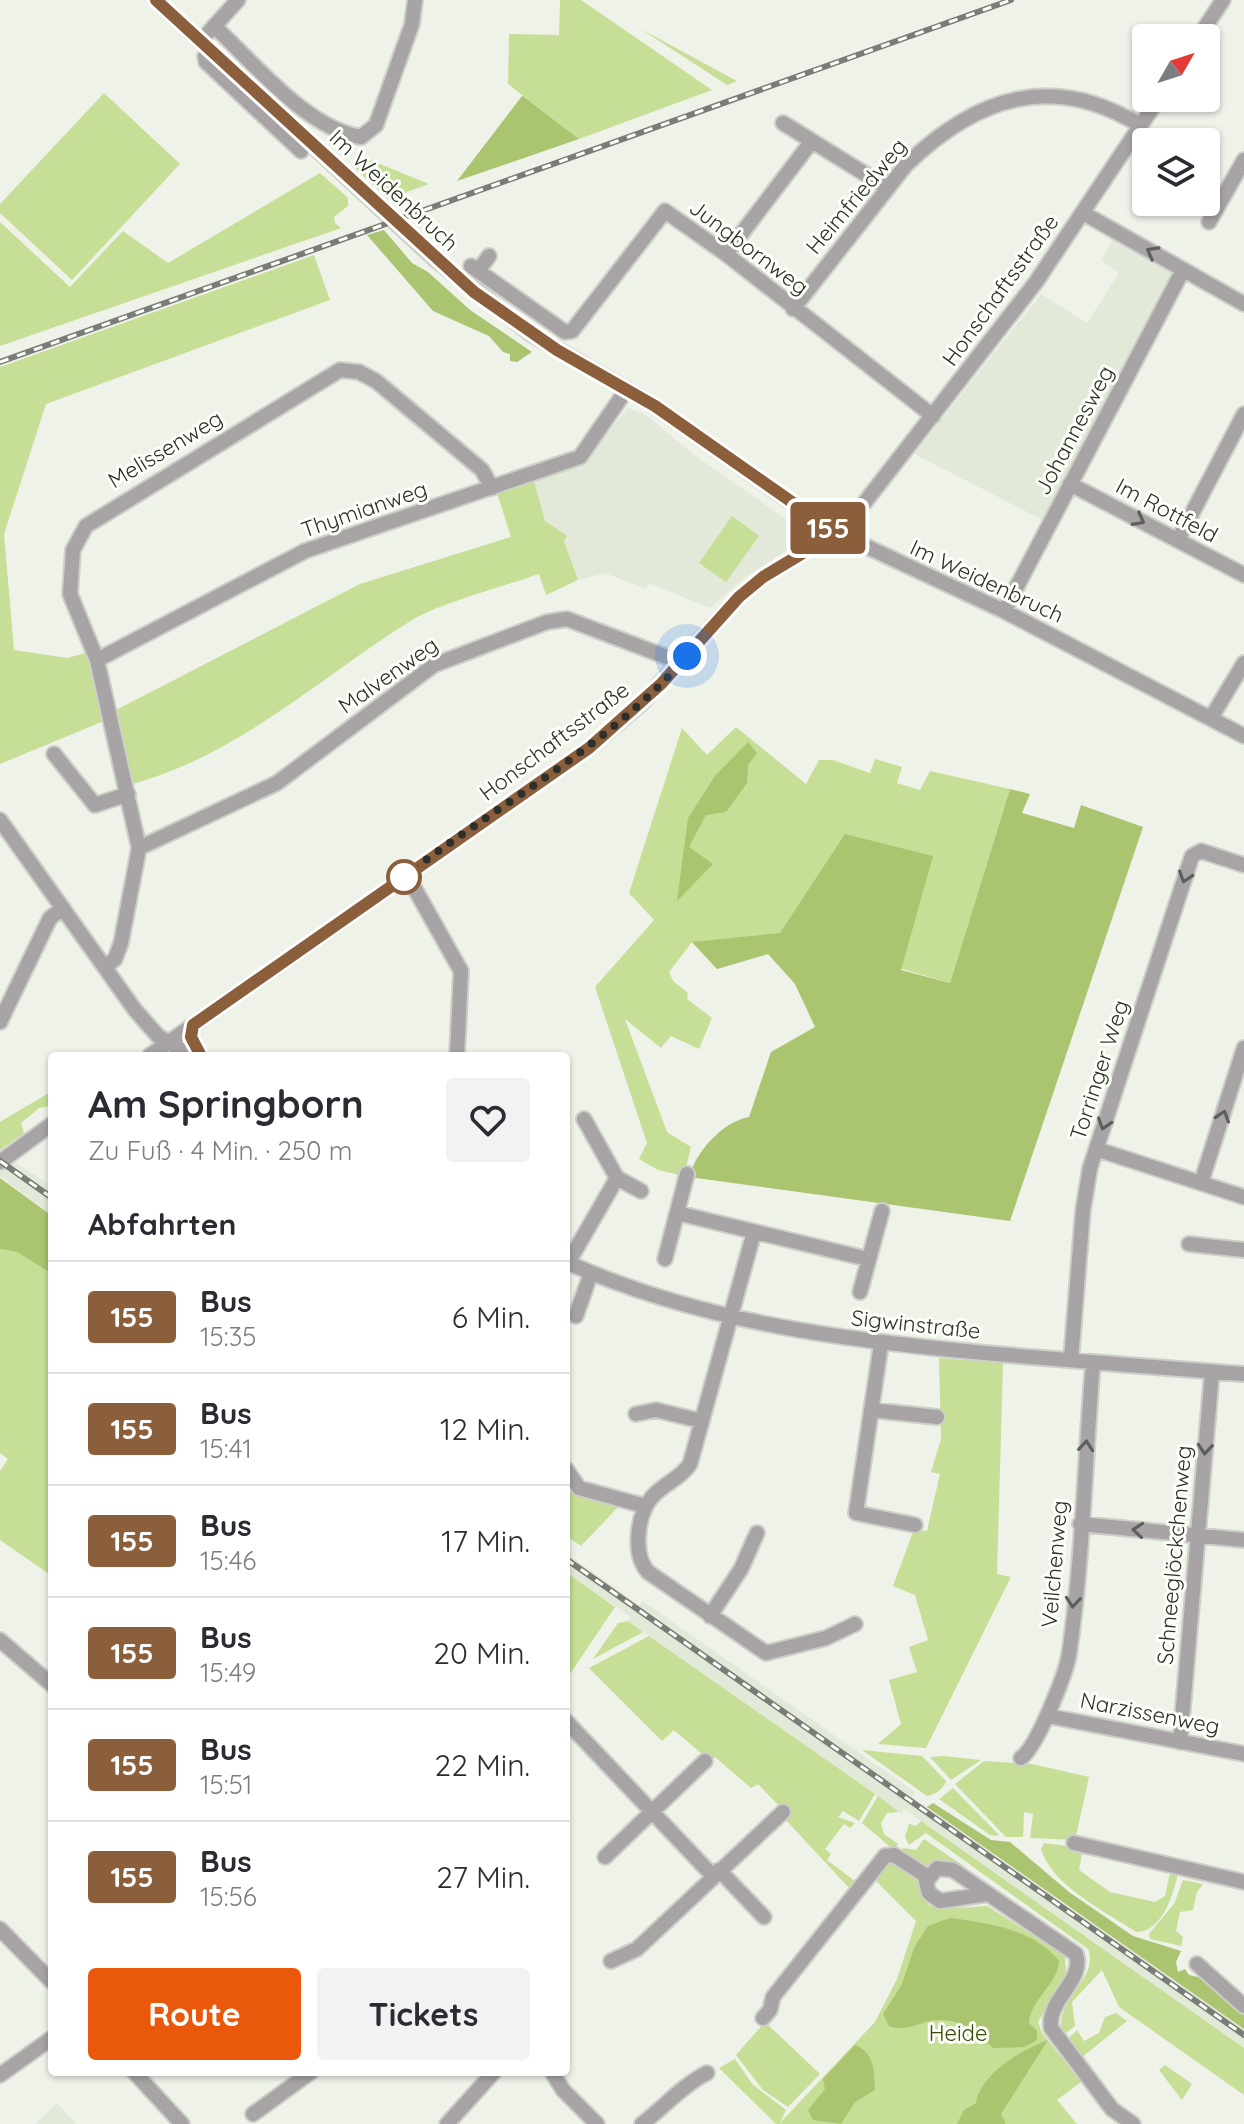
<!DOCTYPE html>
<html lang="de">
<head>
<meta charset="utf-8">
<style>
  :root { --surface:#fff; --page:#f2f2f3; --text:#2b2b33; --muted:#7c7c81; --line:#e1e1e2; --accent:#ea580c }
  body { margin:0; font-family:Quicksand,sans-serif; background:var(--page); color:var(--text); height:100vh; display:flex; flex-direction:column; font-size:30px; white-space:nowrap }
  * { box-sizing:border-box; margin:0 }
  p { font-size:26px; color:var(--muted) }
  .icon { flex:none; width:44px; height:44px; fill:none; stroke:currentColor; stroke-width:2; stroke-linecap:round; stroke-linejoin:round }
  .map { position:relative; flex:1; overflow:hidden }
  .drawer { position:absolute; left:48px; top:1052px; width:522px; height:1024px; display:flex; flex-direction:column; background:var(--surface); border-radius:8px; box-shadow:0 2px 6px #0004 }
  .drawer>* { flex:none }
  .badge { padding:0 16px; border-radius:6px; font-size:28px; line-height:52px }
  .needle { width:52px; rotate:51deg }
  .tools { position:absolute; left:1132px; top:24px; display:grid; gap:16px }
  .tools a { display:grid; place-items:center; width:88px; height:88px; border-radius:8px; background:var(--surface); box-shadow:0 2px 6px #0004; font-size:40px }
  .you { position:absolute; width:40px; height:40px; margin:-20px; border:6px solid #fff; border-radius:50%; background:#1a73e8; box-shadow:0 0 0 12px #1a73e833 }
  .map>.badge { position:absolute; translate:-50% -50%; box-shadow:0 0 0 4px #fff }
  h2 { padding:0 40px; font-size:30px; line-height:72px }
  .round { display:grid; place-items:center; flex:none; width:84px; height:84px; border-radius:8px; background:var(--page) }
  .summary { display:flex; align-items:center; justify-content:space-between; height:136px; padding:0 40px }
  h1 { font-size:38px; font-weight:700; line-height:60px }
  .cta { display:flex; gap:16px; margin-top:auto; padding:16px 40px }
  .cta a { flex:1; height:92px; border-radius:8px; background:var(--accent); color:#fff; font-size:32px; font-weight:700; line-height:92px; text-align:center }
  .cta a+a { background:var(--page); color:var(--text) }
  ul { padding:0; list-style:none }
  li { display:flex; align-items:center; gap:24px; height:112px; padding:0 40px; border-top:2px solid var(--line) }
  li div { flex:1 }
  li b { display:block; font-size:30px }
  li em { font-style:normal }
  li .badge { min-width:88px; font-weight:700; text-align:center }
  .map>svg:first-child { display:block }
</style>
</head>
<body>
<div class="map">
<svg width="1244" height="2124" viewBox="0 0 1244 2124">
  <rect width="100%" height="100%" fill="#eff2e9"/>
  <path fill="#e3e9d9" d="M 1114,238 L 1175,273 L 1043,520 L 914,454 L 1041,294 L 1087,323 L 1119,273 L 1101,260 Z
    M 628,408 L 646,415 L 692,453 L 804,532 L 799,542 L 743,579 L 710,608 L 649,583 L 646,589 L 605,573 L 578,580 L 564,541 L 545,521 L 534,481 L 584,462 Z
    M 0,1153 L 52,1186 L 52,1216 L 0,1176 Z
    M 566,1553 L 639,1605 L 643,1601 L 915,1792 L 912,1797 L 1244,2029 L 1244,2048 L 904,1809 L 901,1813 L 628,1621 L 631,1617 L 566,1572 Z
    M 57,2103 L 76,2124 L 35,2124 Z"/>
  <path fill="#c6de95" d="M 560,0 L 581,0 L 712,90 L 579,139 L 508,84 L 509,34 L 559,35 Z
    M 641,29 L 737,81 L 727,85 Z
    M 104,93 L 180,164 L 72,280 L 0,213 L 0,204 Z
    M 365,158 L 429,184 L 388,199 L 355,168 Z
    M 320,173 L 348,198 L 348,206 L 334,217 L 335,223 L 341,228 L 0,346 L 0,222 L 70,287 L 123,231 L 168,263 Z
    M 314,255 L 330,300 L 46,404 L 4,534 L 14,650 L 67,658 L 86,653 L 104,721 L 0,764 L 0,367 Z
    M 534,481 L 545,521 L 567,536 L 564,541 L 578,580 L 546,595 L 539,574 C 505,586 440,603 412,620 C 319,678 240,754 133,784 L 114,711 L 360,584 L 511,537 L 497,493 Z
    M 732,516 L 759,536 L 726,582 L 699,563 Z
    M 736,727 L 806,784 L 819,760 L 833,760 L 870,773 L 875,759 L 902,767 L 897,783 L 920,790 L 930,771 L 1010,789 L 950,983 L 780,933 L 717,969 L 692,942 L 669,972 L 673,981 L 688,993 L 687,999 L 712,1018 L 699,1049 L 671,1036 L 661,1048 L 625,1019 L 667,1132 L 691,1147 L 684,1176 L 658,1170 L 639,1159 L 647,1143 L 595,987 L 654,920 L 629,893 L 682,728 L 707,755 Z
    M 52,1091 L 52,1106 L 39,1108 L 21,1123 L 24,1133 L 0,1150 L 0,1122 Z
    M 0,1249 L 17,1252 L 52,1274 L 52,1576 L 0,1540 L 0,1471 L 8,1459 L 0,1453 Z
    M 939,1358 L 1003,1363 L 997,1574 L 1011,1577 L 926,1748 L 878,1744 L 901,1724 L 889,1680 L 917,1672 L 909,1647 L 928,1640 L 915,1595 L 893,1586 L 914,1529 L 927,1531 L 940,1474 L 931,1472 L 941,1439 Z
    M 566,1491 L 620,1505 L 581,1546 L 566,1536 Z
    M 566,1572 L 615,1607 L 566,1680 Z
    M 628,1621 L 643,1632 L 593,1659 L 618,1623 Z
    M 649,1636 L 875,1794 L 859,1821 L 843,1811 L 838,1817 L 855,1823 L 850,1828 L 844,1824 L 825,1849 L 831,1854 L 827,1860 L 855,1881 L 861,1876 L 850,1889 L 783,1817 L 786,1813 L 758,1784 L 751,1788 L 715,1757 L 710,1761 L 674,1730 L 662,1741 L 589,1668 Z
    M 862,1750 L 922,1756 L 946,1781 C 943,1789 935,1795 927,1796 Z
    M 943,1756 L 981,1760 L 951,1780 L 930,1757 Z
    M 984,1761 L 1032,1764 L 1089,1777 L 1075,1840 L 1030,1838 L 1033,1814 L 1024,1812 L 1023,1837 L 1006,1837 L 955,1784 Z
    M 953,1788 L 998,1834 L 998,1836 L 990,1835 L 939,1799 Z
    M 878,1796 L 899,1812 L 887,1813 L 881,1823 L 884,1834 L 898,1844 L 894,1850 L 862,1823 Z
    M 921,1821 L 1244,2048 L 1244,2095 L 1119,2007 L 1102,1970 L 1072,2002 L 1075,2026 L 1063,2035 C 1051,2000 1100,1980 1088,1949 L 926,1833 L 909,1845 L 905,1837 L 909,1824 L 916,1826 Z
    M 924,1839 L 965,1867 L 964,1869 L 943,1860 L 923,1870 L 899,1854 L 903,1848 L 916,1850 Z
    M 1044,1843 L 1083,1848 L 1079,1870 L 1110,1892 L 1155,1902 L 1165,1896 L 1171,1868 L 1178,1873 C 1174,1893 1162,1933 1136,1932 C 1105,1911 1052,1886 1041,1849 Z
    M 893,1860 L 918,1879 L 919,1891 L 929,1905 L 939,1909 L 987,1906 L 1065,1956 L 1066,1974 L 1038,2022 L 1042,2033 L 1081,2082 L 1057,2100 L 1077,2124 L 776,2124 L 719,2068 L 735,2059 L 753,2085 L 786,2110 L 780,2123 L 875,2022 L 897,1979 L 916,1921 L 873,1878 L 884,1863 Z
    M 1183,1880 L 1203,1884 L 1197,1892 L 1193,1910 L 1180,1912 L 1176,1931 L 1183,1937 L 1181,1946 L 1150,1939 L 1149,1934 L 1174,1904 Z
    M 1116,2013 L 1127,2021 L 1081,2058 L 1067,2040 L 1077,2030 L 1084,2041 L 1099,2033 L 1105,2017 Z
    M 765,2022 L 820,2074 L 788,2107 L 763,2090 L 736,2055 Z
    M 1165,2065 L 1192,2084 L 1182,2100 L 1159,2070 Z"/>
  <path fill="#aac46f" d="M 523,96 L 579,139 L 457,181 L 522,96 Z
    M 384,230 L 412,263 L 428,272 L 470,310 L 532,352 L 517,362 L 510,361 L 510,354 L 503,352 L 489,336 L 433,311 L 367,235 Z
    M 748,742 L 757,753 L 748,765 L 747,783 L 726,812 L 706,815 L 689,847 L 713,864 L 677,901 L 688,818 L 715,776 Z
    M 1010,789 L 1030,794 L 1022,813 L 1074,828 L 1081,805 L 1143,827 L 1010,1221 L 689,1177 C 696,1152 722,1122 749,1117 L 771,1052 L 815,1027 L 795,984 L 768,954 L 717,969 L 692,942 L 780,933 L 845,834 L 933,856 L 901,970 L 950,983 Z
    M 0,1178 L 52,1216 L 52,1274 L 17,1252 L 0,1249 Z
    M 933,1803 L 991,1840 L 1010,1842 L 1069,1892 L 1133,1936 L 1181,1951 L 1176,1962 L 1178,1972 L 1185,1969 L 1189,1975 L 1206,1979 L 1244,2014 L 1244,2029 L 927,1807 Z
    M 950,1918 C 988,1923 1034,1929 1059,1961 C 1057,1986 1031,1998 1029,2023 L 1037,2031 L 1037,2040 L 1024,2047 L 993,2048 C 977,2033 962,2019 938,2020 C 918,2021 908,2033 889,2026 L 883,2014 L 901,1986 L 915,1946 L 928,1926 Z
    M 1048,2040 L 1001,2114 L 1006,2124 L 957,2124 L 964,2110 L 976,2103 C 981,2074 1021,2050 1048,2040 Z
    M 855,2045 C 875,2053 874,2071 875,2090 L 855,2102 L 841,2124 L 813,2120 L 808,2110 L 825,2089 L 823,2079 Z"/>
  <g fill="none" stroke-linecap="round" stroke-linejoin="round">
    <defs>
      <path id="minor" d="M 156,0 L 436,260 L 531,334 L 655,406 L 829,529 L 1004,611 L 1244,736
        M 214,26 C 253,62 307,129 361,137 L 376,125 L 412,24 L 415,0
        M 209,32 L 238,0
        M 1198,38 L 1223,0
        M 210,51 L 205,56 L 206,62 L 301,151
        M 783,123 L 886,187
        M 1083,213 L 1244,304
        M 1209,222 L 1244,160
        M 726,254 L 812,141
        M 471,266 L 565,332
        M 478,271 L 489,256
        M 793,309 L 906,165 C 976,97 1053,71 1141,126
        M 565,332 L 572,331 L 665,211 L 726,254 L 933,416
        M 1070,484 L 1244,575
        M 1178,540 L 1244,414
        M 1004,611 L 1183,270
        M 97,660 L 305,551 L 580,457 L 627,389
        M 1211,718 L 1244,663
        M 54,754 L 95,805 L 128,794
        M 0,820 L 135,1010 L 158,1036 L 191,1056
        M 139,848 L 277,783 L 434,665 L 547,622 L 567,619 L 672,659 L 679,665
        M 407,875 L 461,971 L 457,1056
        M 105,967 L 115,959 L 121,943 L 139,848 L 97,660 L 70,594 L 73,550 L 86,526 L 340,370 L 359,372 L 376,381 L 482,470 L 492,488
        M 0,1022 L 50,918 L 63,908
        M 193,1025 L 191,1037 L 201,1056
        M 149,1056 L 589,748 L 642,703 L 739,597 L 763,577 L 836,533 L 855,515 L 1036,282 L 1159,98
        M 1096,1149 L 1244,1197
        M 0,1162 L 52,1124
        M 617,1178 L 641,1191
        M 1201,1183 L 1244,1048
        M 677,1213 L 868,1259
        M 754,1232 L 690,1464 C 680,1479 665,1483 653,1496 C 637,1513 632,1554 648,1572 L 766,1653 L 826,1638 L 855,1624
        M 1189,1244 L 1244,1250
        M 665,1259 L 687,1174
        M 566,1262 C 702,1323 849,1341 996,1354 C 1079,1361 1161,1368 1244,1374
        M 568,1263 L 617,1178 L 584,1119
        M 860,1292 L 882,1211
        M 576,1316 L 591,1273
        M 881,1344 L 856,1513 L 915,1525
        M 1071,1360 L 1083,1210 L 1090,1168 L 1192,856 L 1201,851 L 1244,865
        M 871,1410 L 937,1417
        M 636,1414 L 656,1410 L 701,1421
        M 566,1469 L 579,1488 L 645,1506
        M 1080,1524 L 1244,1540
        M 710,1616 L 741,1569 L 757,1533
        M 0,1640 L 52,1685
        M 1048,1716 L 1244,1754
        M 566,1721 L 713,1876
        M 1180,1742 L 1212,1372
        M 1021,1758 C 1037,1747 1065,1676 1069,1655 C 1083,1559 1085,1459 1093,1362
        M 1074,1843 L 1244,1882
        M 605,1857 L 705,1761
        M 719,1870 L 764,1917
        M 988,1894 L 940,1901 L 929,1893 L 926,1882 L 937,1868 L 953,1870 L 1076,1954 C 1085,1981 1047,1999 1051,2028 L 1112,2109 L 1133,2124
        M 0,1929 L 52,1982
        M 611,1961 L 637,1949 L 783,1812
        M 1197,1964 L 1244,2006
        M 763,2018 L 770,2010 L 773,1997 L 885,1856 L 894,1855 L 928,1877
        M 134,2072 L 182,2124
        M 552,2072 L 563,2090 L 597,2124
        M 0,2075 L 52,2038
        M 253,2114 L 311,2072
        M 447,2124 L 494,2072
        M 642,2124 C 664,2107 683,2085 707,2073"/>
    </defs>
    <use href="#minor" stroke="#cccfc7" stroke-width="18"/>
    <use href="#minor" stroke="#a8a4a5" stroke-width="14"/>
    <defs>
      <path id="rail" d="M 0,362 L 1011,0
        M 0,1161 L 52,1198
        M 566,1559 L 1244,2035"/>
    </defs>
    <use href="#rail" stroke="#7a7d77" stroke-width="6"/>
    <use href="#rail" stroke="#fcfff8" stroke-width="3" stroke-dasharray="9" stroke-linecap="butt"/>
  </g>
  <defs><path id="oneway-chevron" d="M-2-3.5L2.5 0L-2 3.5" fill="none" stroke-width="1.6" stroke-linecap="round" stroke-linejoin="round" transform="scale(2)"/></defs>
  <g stroke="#5e5e5c">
    <use href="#oneway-chevron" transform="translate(1152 252) rotate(-151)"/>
    <use href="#oneway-chevron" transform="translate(1139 520) rotate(28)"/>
    <use href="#oneway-chevron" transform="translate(1185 877) rotate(108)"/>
    <use href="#oneway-chevron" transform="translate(1223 1116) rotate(-72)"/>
    <use href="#oneway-chevron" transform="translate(1104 1124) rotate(108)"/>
    <use href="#oneway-chevron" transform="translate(1086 1446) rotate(-85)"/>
    <use href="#oneway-chevron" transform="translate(1205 1449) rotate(95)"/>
    <use href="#oneway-chevron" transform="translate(1138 1530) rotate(-175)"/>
    <use href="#oneway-chevron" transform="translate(1073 1602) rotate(95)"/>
  </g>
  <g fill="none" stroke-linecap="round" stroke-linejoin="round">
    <defs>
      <path id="line" d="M 156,0 L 474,292 L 557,350 L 655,406 L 836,533 L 763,577 L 739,597 L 661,684 L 589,748 L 193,1025 L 191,1037 L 201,1056"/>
    </defs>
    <use href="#line" stroke="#fff" stroke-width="18"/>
    <use href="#line" stroke="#8b5e3c" stroke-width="12"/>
    <path stroke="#2d2f2b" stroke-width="8" stroke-dasharray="0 14.4" d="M 404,877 C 491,808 608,748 687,656"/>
  </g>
  <circle fill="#fff" stroke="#8b5e3c" stroke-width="4" cx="404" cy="877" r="16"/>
  <g text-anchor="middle" stroke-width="6" stroke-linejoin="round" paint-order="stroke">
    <g font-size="22" fill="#2d2f2b" stroke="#fcfff8">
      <text transform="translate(394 190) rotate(43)" y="8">Im Weidenbruch</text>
      <text transform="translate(856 196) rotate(-50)" y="8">Heimfriedweg</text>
      <text transform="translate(749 247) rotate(37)" y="8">Jungbornweg</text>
      <text transform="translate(1000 290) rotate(-54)" y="8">Honschaftsstraße</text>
      <text transform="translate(1074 430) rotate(-62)" y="8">Johannesweg</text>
      <text transform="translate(165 449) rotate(-31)" y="8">Melissenweg</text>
      <text transform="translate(364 509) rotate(-19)" y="8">Thymianweg</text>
      <text transform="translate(1167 510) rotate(28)" y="8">Im Rottfeld</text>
      <text transform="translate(987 581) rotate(25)" y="8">Im Weidenbruch</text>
      <text transform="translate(388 675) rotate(-35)" y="8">Malvenweg</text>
      <text transform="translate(554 741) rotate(-37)" y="8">Honschaftsstraße</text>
      <text transform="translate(1099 1070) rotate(-72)" y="8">Torringer Weg</text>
      <text transform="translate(916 1324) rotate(6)" y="8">Sigwinstraße</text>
      <text transform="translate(1174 1555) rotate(-85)" y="8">Schneeglöckchenweg</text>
      <text transform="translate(1054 1564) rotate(-85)" y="8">Veilchenweg</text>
      <text transform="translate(1150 1713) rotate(11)" y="8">Narzissenweg</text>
    </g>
    <g font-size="22" fill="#3a4909" stroke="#fcfff8">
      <text x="958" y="2041">Heide</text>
    </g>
  </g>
</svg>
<div class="tools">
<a><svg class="needle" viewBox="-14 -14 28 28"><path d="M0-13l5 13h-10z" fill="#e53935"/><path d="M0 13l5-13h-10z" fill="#7c7c81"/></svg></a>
<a><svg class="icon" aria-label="layers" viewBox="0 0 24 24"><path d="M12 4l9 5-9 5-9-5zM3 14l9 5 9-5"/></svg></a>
</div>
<div class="you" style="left:687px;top:656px"></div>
<b class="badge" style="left:828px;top:528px;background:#8b5e3c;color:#fff">155</b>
<section class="drawer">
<div class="summary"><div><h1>Am Springborn</h1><p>Zu Fuß · 4 Min. · 250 m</p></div><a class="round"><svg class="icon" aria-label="heart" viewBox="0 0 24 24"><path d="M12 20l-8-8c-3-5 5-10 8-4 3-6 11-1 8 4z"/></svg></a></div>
<h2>Abfahrten</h2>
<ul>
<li><span class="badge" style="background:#8b5e3c;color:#fff">155</span><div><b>Bus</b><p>15:35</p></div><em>6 Min.</em></li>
<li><span class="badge" style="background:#8b5e3c;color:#fff">155</span><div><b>Bus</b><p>15:41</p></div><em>12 Min.</em></li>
<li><span class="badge" style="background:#8b5e3c;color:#fff">155</span><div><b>Bus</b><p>15:46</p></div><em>17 Min.</em></li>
<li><span class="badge" style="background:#8b5e3c;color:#fff">155</span><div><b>Bus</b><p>15:49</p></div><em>20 Min.</em></li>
<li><span class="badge" style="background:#8b5e3c;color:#fff">155</span><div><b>Bus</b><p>15:51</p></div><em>22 Min.</em></li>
<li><span class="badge" style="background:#8b5e3c;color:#fff">155</span><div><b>Bus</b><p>15:56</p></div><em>27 Min.</em></li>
</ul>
<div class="cta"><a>Route</a><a>Tickets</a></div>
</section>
</div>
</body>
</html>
